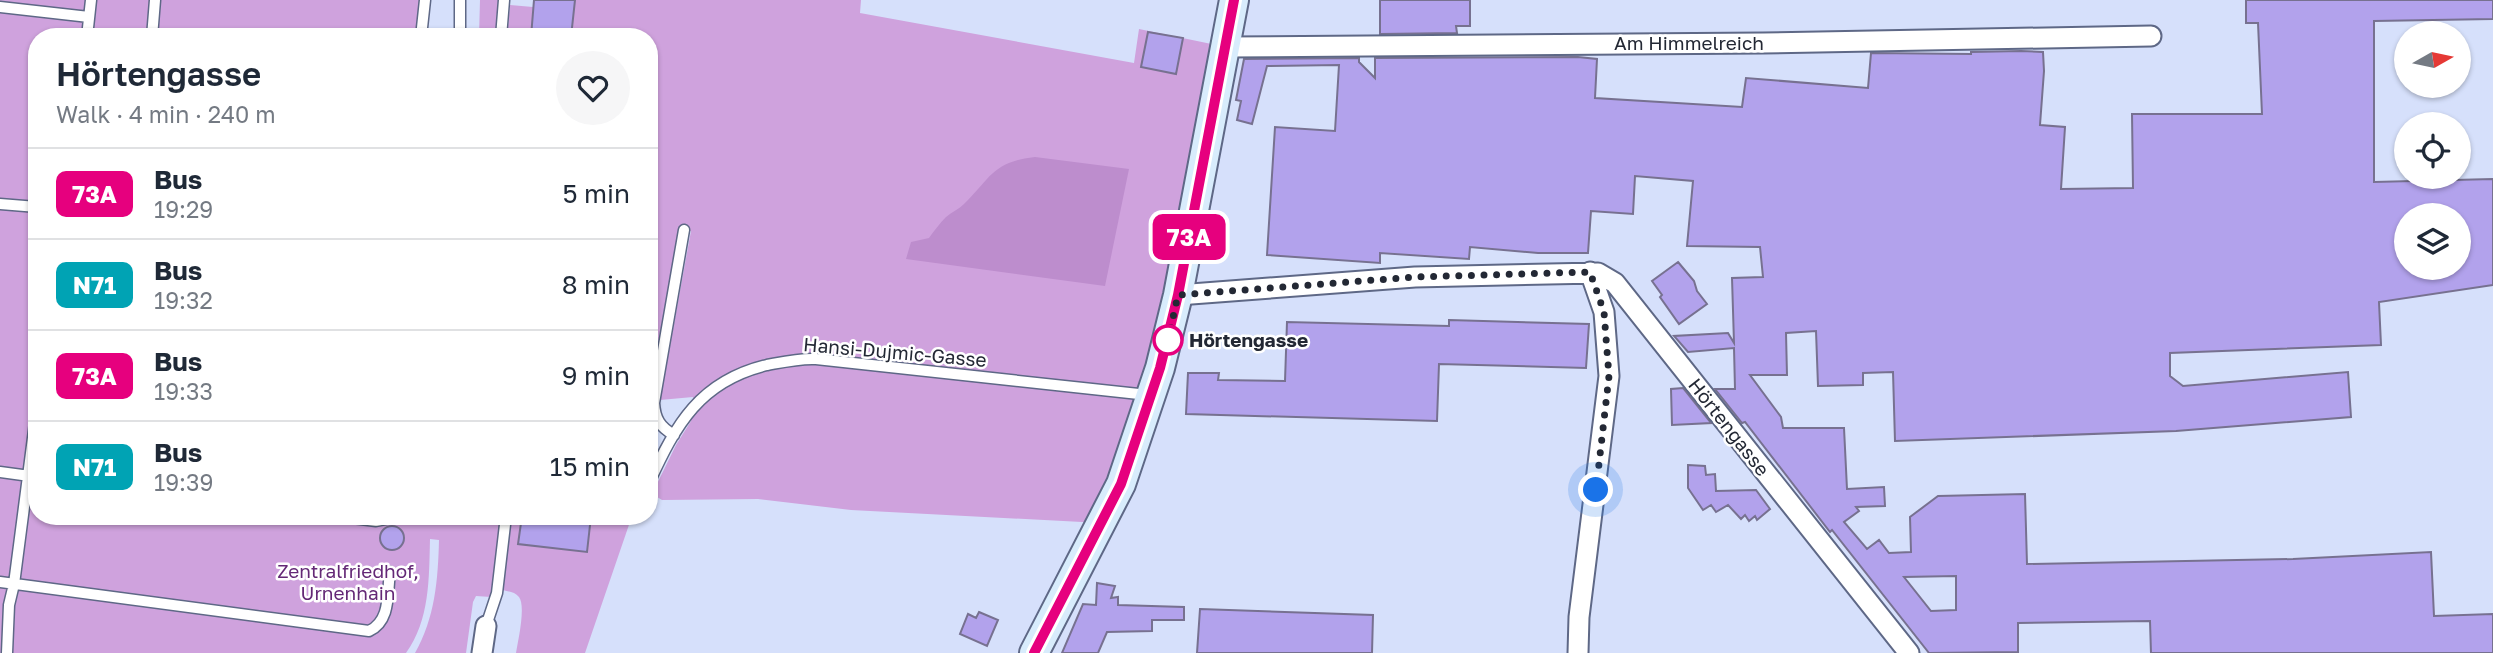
<!DOCTYPE html>
<html lang="en">
<head>
<meta charset="utf-8">
<style>
  :root { --surface:#fff; --page:#f6f6f7; --text:#1f2937; --muted:#747a83; --line:#e0e1e3 }
  body { margin:0; font-family:"Golos Text",sans-serif; background:var(--page); color:var(--text); height:100vh; display:flex; flex-direction:column; font-size:26px; white-space:nowrap }
  * { box-sizing:border-box; margin:0 }
  p { font-size:23px; color:var(--muted) }
  .icon { flex:none; width:38px; height:38px; fill:none; stroke:currentColor; stroke-width:2; stroke-linecap:round; stroke-linejoin:round }
  .map { position:relative; flex:1; overflow:hidden }
  .drawer { position:absolute; left:28px; top:28px; width:630px; height:497px; display:flex; flex-direction:column; background:var(--surface); border-radius:28px; box-shadow:0 2px 5px #0004 }
  .drawer>* { flex:none }
  .badge { padding:0 14px; border-radius:10px; font-size:24px; line-height:46px }
  .needle { width:46px; rotate:81deg }
  .tools { position:absolute; left:2394px; top:21px; display:grid; gap:14px }
  .tools a { display:grid; place-items:center; width:77px; height:77px; border-radius:50%; background:var(--surface); box-shadow:0 2px 5px #0004; font-size:35px }
  .you { position:absolute; width:35px; height:35px; margin:-18px; border:5px solid #fff; border-radius:50%; background:#1a73e8; box-shadow:0 0 0 10px #1a73e833 }
  .map>.badge { position:absolute; translate:-50% -50%; box-shadow:0 0 0 4px #fff }
  .round { display:grid; place-items:center; flex:none; width:74px; height:74px; border-radius:37px; background:var(--page) }
  .summary { display:flex; align-items:center; justify-content:space-between; height:119px; padding:0 28px }
  h1 { font-size:33px; font-weight:600; line-height:52px }
  ul { padding:0; list-style:none }
  li { display:flex; align-items:center; gap:21px; height:91px; padding:0 28px; border-top:2px solid var(--line) }
  li div { flex:1 }
  li b { display:block; font-size:26px }
  li em { font-style:normal }
  li .badge { min-width:77px; font-weight:700; text-align:center }
  .map>svg:first-child { display:block }
</style>
</head>
<body>
<div class="map">
<svg width="2493" height="653" viewBox="0 0 2493 653">
  <rect width="100%" height="100%" fill="#d6e0fb"/>
  <path fill="#cfa2dd" d="M 0,0 L 430,0 L 426,37 L 37,37 L 37,516 L 501,516 L 491,597 L 476,596 L 473,602 L 466,653 L 415,653 C 435,618 438,580 439,540 L 430,539 C 429,578 430,620 406,653 L 0,653 Z
    M 480,0 L 498,0 L 495,37 L 479,37 Z
    M 575,0 L 861,0 L 860,13 L 1134,63 L 1139,29 L 1226,47 L 1178,295 L 1101,523 L 851,510 L 758,499 L 662,500 L 652,494 L 676,445 L 691,421 L 693,397 L 660,400 L 691,231 L 680,230 L 649,389 L 649,37 L 571,37 Z
    M 510,5 L 533,7 L 531,37 L 507,37 Z
    M 511,516 L 522,516 L 519,544 L 586,552 L 591,516 L 632,516 L 585,653 L 516,653 C 518,641 526,606 519,597 C 515,592 509,592 503,590 Z"/>
  <path fill="#bd8dcd" d="M 1035,157 L 1129,169 L 1105,286 L 906,259 L 911,242 L 929,238 C 934,231 940,223 946,217 C 952,212 959,209 964,204 C 991,178 992,162 1035,157 Z"/>
  <path fill="#b2a2ec" stroke="#777190" stroke-width="2" fill-rule="evenodd" d="M 534,0 L 575,0 L 571,37 L 531,37 Z
    M 1380,0 L 1470,0 L 1470,26 L 1456,26 L 1457,33 L 1380,34 Z
    M 2246,0 L 2493,0 L 2493,19 L 2374,21 L 2374,182 L 2493,179 L 2493,285 L 2379,302 L 2381,345 L 2170,353 L 2170,376 L 2183,386 L 2348,372 L 2351,417 L 2176,431 L 1895,441 L 1893,372 L 1863,373 L 1863,385 L 1818,386 L 1816,331 L 1786,333 L 1787,375 L 1750,375 L 1781,417 L 1783,428 L 1844,428 L 1847,489 L 1884,487 L 1885,506 L 1856,507 L 1859,511 L 1844,522 L 1867,549 L 1879,540 L 1889,553 L 1911,552 L 1910,517 L 1938,496 L 2025,494 L 2027,564 L 2293,559 L 2431,552 L 2434,616 L 2493,614 L 2493,653 L 2151,653 L 2150,621 L 2018,623 L 2018,652 L 1929,653 L 1832,530 L 1830,532 L 1745,422 L 1742,423 L 1715,389 L 1735,389 L 1734,348 L 1688,352 L 1674,336 L 1728,333 L 1734,343 L 1732,278 L 1763,277 L 1760,247 L 1687,246 L 1693,181 L 1635,176 L 1633,214 L 1591,211 L 1588,253 L 1538,253 L 1470,247 L 1469,259 L 1380,253 L 1380,263 L 1267,255 L 1275,127 L 1335,131 L 1339,65 L 1267,66 L 1252,124 L 1237,120 L 1241,101 L 1236,100 L 1244,59 L 1359,58 L 1359,62 L 1375,78 L 1375,58 L 1578,57 L 1597,59 L 1595,98 L 1742,107 L 1746,78 L 1868,88 L 1871,53 L 1971,54 L 1971,52 L 2021,51 L 2043,52 L 2044,71 L 2040,125 L 2065,127 L 2061,189 L 2133,188 L 2132,114 L 2262,114 L 2258,23 L 2246,23 ZM 2406,215 L 2459,215 L 2459,268 L 2406,268 ZM 1956,576 L 1956,610 L 1931,611 L 1904,577 Z
    M 1148,32 L 1183,38 L 1176,74 L 1141,67 Z
    M 1678,262 L 1694,281 L 1697,291 L 1707,304 L 1679,324 L 1660,297 L 1662,295 L 1652,281 Z
    M 1449,320 L 1589,324 L 1586,368 L 1439,364 L 1437,421 L 1186,414 L 1188,373 L 1219,373 L 1218,380 L 1285,381 L 1287,322 L 1449,326 Z
    M 1683,388 L 1711,423 L 1672,425 L 1671,389 Z
    M 1688,465 L 1705,466 L 1706,475 L 1715,474 L 1716,491 L 1756,490 L 1770,509 L 1757,520 L 1755,516 L 1749,521 L 1745,515 L 1741,519 L 1728,505 L 1716,512 L 1711,505 L 1703,510 L 1688,488 Z
    M 522,516 L 591,516 L 587,552 L 518,544 Z
    M380 538a12 12 0 1 1 24 0a12 12 0 1 1-24 0Z
    M 1097,583 L 1115,586 L 1111,598 L 1118,597 L 1118,605 L 1184,607 L 1184,620 L 1152,620 L 1152,631 L 1107,632 L 1098,653 L 1062,653 L 1083,604 L 1096,605 Z
    M 1200,609 L 1373,615 L 1372,653 L 1197,653 Z
    M 979,612 L 998,620 L 987,646 L 960,634 L 968,614 L 976,618 Z"/>
  <g fill="none" stroke-linecap="round" stroke-linejoin="round">
    <defs>
      <path id="service" d="M 460,0 L 460,37
        M 0,7 L 89,17
        M 87,37 L 91,0
        M 152,37 L 155,0
        M 421,37 L 425,0
        M 501,37 L 504,0
        M 0,204 L 37,207
        M 674,435 C 660,427 655,419 654,403 L 684,230
        M 0,472 L 37,477
        M 649,483 C 676,424 700,381 767,365 C 783,362 800,358 816,359 L 1148,395
        M 337,516 L 376,521 L 386,519 L 388,516
        M 0,582 L 369,631 C 391,621 387,593 390,572
        M 486,626 L 497,593 L 506,516
        M 7,653 L 9,605 L 14,584 L 37,407"/>
      <path id="minor" d="M 1226,47 L 1763,43 L 2151,36
        M 1178,295 L 1415,277 L 1598,273 L 1615,283 L 1909,653
        M 482,653 L 486,626
        M 1578,653 L 1579,617 L 1609,376 L 1604,312 L 1590,272"/>
      <path id="secondary" d="M 1034,653 L 1121,484 L 1160,368 L 1178,295 L 1234,0"/>
    </defs>
    <use href="#service" stroke="#5e6886" stroke-width="13"/>
    <use href="#minor" stroke="#5e6886" stroke-width="23"/>
    <use href="#secondary" stroke="#5e6886" stroke-width="32"/>
    <use href="#service" stroke="#fff" stroke-width="10"/>
    <use href="#minor" stroke="#fff" stroke-width="19"/>
    <use href="#secondary" stroke="#d8ecfc" stroke-width="28"/>
  </g>
  <g fill="none" stroke-linecap="round" stroke-linejoin="round">
    <defs>
      <path id="line" d="M 1034,653 L 1121,484 L 1160,368 L 1178,295 L 1234,0"/>
    </defs>
    <use href="#line" stroke="#fff" stroke-width="16"/>
    <use href="#line" stroke="#e6007e" stroke-width="10"/>
    <path stroke="#232834" stroke-width="7" stroke-dasharray="0 12.6" d="M 1168,340 L 1178,295 L 1415,277 L 1590,272 L 1604,312 L 1609,376 L 1596,490"/>
  </g>
  <circle fill="#fff" stroke="#e6007e" stroke-width="3.5" cx="1168" cy="340" r="14"/>
  <g text-anchor="middle" stroke-width="5" stroke-linejoin="round" paint-order="stroke">
    <g font-size="19" fill="#232834" stroke="#fff">
      <text x="1689" y="50">Am Himmelreich</text>
      <text transform="translate(895 352) rotate(5)" y="7">Hansi-Dujmic-Gasse</text>
      <text transform="translate(1729 427) rotate(52)" y="7">Hörtengasse</text>
    </g>
    <g font-size="19" font-weight="bold" fill="#232834" stroke="#fff" text-anchor="start">
      <text x="1189" y="347">Hörtengasse</text>
    </g>
    <g font-size="19" fill="#642876" stroke="#fff">
      <text x="348" y="578">Zentralfriedhof,<tspan x="348" dy="22">Urnenhain</tspan></text>
    </g>
  </g>
</svg>
<div class="tools">
<a><svg class="needle" viewBox="-14 -14 28 28"><path d="M0-13l5 13h-10z" fill="#e53935"/><path d="M0 13l5-13h-10z" fill="#747a83"/></svg></a>
<a><svg class="icon" aria-label="locate" viewBox="0 0 24 24"><circle cx="12" cy="12" r="6"/><path d="M12 2v4M12 18v4M2 12h4M18 12h4"/></svg></a>
<a><svg class="icon" aria-label="layers" viewBox="0 0 24 24"><path d="M12 4l9 5-9 5-9-5zM3 14l9 5 9-5"/></svg></a>
</div>
<div class="you" style="left:1596px;top:490px"></div>
<b class="badge" style="left:1189px;top:237px;background:#e6007e;color:#fff">73A</b>
<section class="drawer">
<div class="summary"><div><h1>Hörtengasse</h1><p>Walk · 4 min · 240 m</p></div><a class="round"><svg class="icon" aria-label="heart" viewBox="0 0 24 24"><path d="M12 20l-8-8c-3-5 5-10 8-4 3-6 11-1 8 4z"/></svg></a></div>
<ul>
<li><span class="badge" style="background:#e6007e;color:#fff">73A</span><div><b>Bus</b><p>19:29</p></div><em>5 min</em></li>
<li><span class="badge" style="background:#00a3b4;color:#fff">N71</span><div><b>Bus</b><p>19:32</p></div><em>8 min</em></li>
<li><span class="badge" style="background:#e6007e;color:#fff">73A</span><div><b>Bus</b><p>19:33</p></div><em>9 min</em></li>
<li><span class="badge" style="background:#00a3b4;color:#fff">N71</span><div><b>Bus</b><p>19:39</p></div><em>15 min</em></li>
</ul>
</section>
</div>
</body>
</html>
